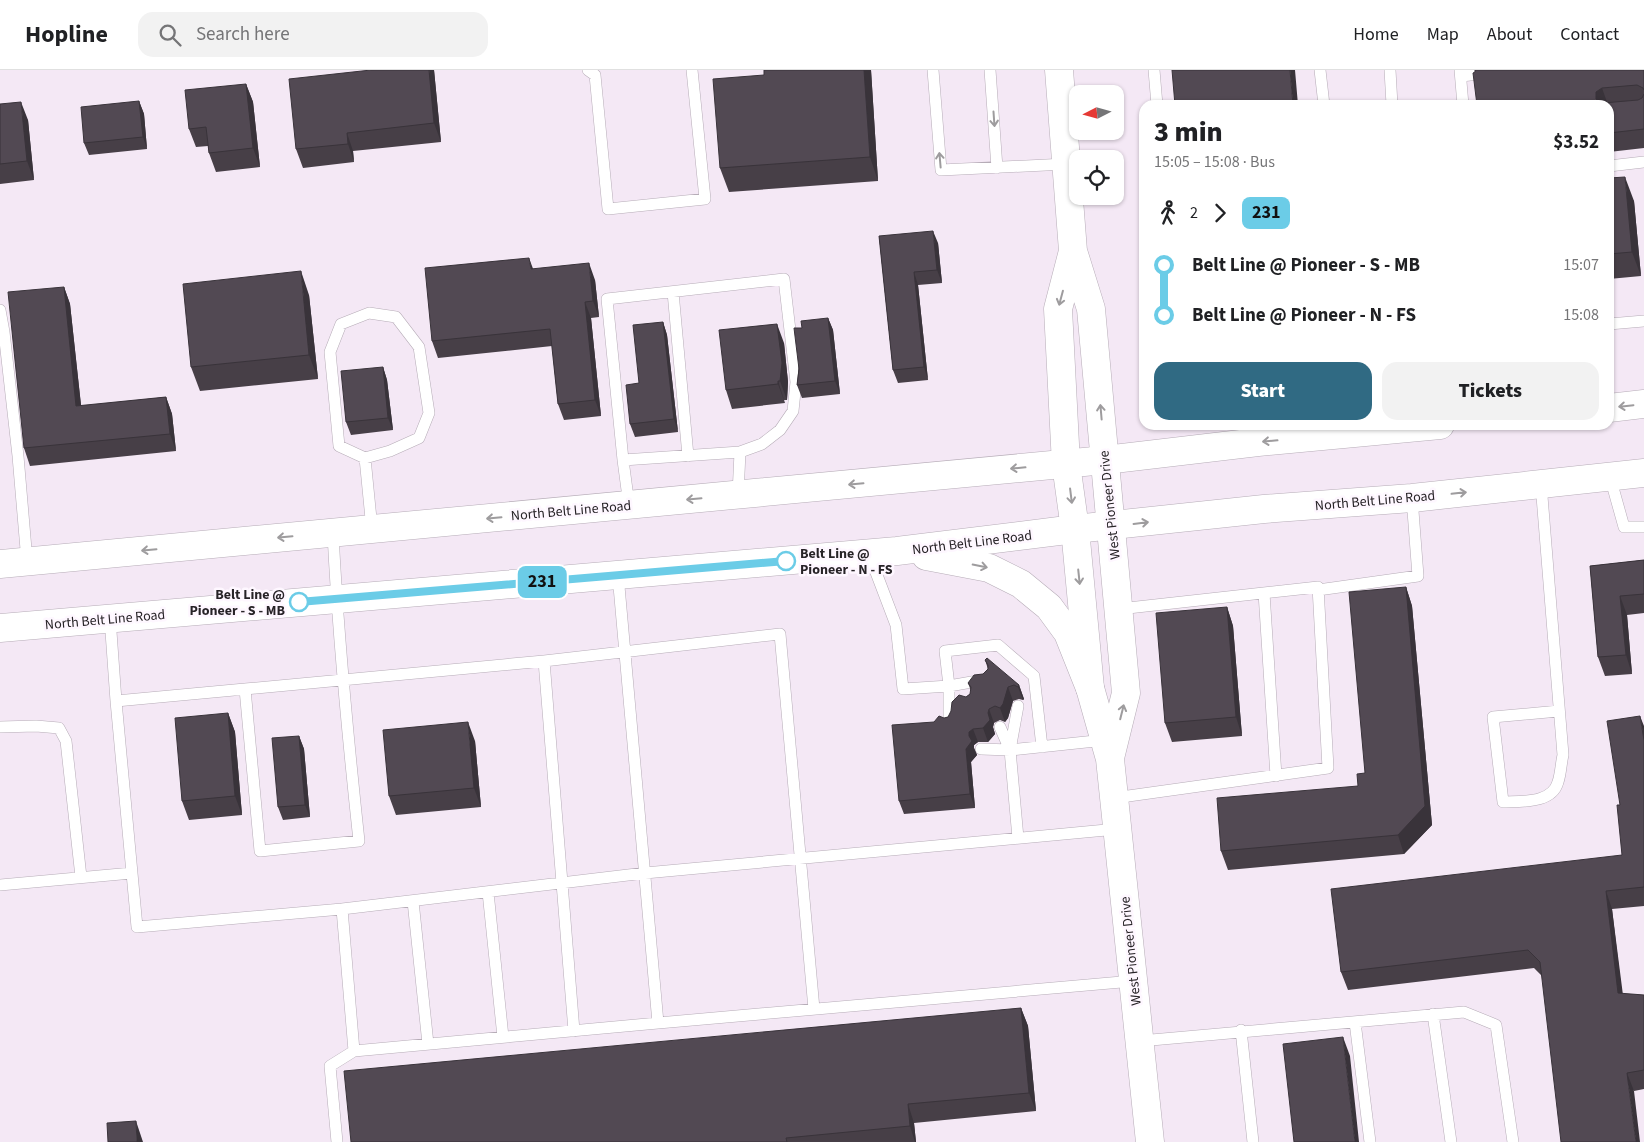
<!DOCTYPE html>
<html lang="en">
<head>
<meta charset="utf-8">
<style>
  :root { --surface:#fff; --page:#f2f2f2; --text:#202124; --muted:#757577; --line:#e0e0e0; --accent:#306a83 }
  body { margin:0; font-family:"Source Sans 3",sans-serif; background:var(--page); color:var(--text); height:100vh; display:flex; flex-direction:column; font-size:19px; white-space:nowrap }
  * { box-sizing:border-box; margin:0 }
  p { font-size:16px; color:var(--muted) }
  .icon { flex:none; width:28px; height:28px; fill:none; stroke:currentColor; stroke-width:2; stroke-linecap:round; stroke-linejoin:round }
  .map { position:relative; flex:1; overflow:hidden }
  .details { position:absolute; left:1139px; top:30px; width:475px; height:330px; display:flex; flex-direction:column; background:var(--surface); border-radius:15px; box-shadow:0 1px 4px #0004 }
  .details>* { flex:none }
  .badge { padding:0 10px; border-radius:8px; font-size:18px; line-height:32px }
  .needle { width:32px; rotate:264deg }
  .fabs { position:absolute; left:1069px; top:15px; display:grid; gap:10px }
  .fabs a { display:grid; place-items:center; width:55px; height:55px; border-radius:10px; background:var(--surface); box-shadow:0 1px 4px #0004; font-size:25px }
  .map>.badge { position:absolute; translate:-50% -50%; box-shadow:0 0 0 2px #fff }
  .legs { display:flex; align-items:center; gap:8px; height:55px; padding:0 15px; font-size:16px }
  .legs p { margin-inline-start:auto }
  .overview { display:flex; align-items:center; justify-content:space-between; height:85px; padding:0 15px }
  h1 { font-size:28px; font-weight:800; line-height:38px }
  .action { display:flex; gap:10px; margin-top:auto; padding:10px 15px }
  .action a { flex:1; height:58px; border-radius:15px; background:var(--accent); color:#fff; font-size:20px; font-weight:800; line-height:58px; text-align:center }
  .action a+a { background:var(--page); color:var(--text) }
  ul { padding:0 15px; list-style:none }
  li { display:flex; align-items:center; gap:18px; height:50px; font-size:19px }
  li i { display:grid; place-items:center; width:8px; height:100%; margin:0 6px; background:currentColor }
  li i::after { content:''; width:12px; height:12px; margin:-6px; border:4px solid; border-radius:50%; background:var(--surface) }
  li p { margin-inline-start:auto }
  li:first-child i { background:linear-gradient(#0000 50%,currentColor 0) }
  li:last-child i { background:linear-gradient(currentColor 50%,#0000 0) }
  header { display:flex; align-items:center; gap:30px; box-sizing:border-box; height:70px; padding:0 25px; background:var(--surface); border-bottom:1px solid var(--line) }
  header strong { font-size:24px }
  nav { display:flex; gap:28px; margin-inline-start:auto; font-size:18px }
  .search { width:350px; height:45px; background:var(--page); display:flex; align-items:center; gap:12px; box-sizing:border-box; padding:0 18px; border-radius:15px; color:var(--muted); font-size:19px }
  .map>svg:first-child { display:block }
</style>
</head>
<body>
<header>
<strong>Hopline</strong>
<div class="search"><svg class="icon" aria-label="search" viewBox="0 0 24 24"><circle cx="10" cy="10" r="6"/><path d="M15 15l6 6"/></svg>Search here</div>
<nav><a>Home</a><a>Map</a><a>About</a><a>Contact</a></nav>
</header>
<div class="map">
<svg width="1644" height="1072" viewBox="0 0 1644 1072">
  <rect width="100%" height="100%" fill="#f4e8f5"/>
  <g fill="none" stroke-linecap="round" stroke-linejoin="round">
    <defs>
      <path id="lane" d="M 588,0 L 595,5 L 608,139 L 705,129 L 692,0
        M 933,0 L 941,100 L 1066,94
        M 990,0 L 997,98
        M 1154,0 L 1157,35
        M 1320,0 L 1324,35
        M 1390,0 L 1392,35
        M 1460,0 L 1463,35
        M 1461,6 L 1489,3
        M 1609,96 L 1644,92
        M 673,222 L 688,386
        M 0,240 L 4,262 L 18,386 L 27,491
        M 369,243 L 396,247 L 419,277 L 429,343 L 419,368 L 390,381 L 365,388 L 339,376 L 330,282 L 341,254 Z
        M 1609,254 L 1644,251
        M 365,388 L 372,459
        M 623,390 L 629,435
        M 1610,407 L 1624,457 L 1644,457
        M 1541,414 L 1563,685 C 1561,693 1561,703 1558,712 C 1552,734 1521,731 1503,732 L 1493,647 L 1559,641
        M 738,425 L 740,382 L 762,374 L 780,360 L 793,341 L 796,312 L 784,209 L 607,229 L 623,390 L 740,382
        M 333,463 C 338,566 348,669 359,771 L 260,781 L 245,619 L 544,591 L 780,564 L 814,939
        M 869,484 L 896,555 L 903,619 L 949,616 L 983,610
        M 618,505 L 658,953 L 1133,911
        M 1318,520 L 1418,506 L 1412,428
        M 1264,523 L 1276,706
        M 110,548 L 116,631 L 245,619
        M 544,591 L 574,961
        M 116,631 L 137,857 L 342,839
        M 1018,636 L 1010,680 L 1105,670
        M 949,654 L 949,616 L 945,581 L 998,575 L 1034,606 L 1042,677
        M 0,657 L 36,656 L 59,658 L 66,671 L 81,807
        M 1000,657 L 1010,680 L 1018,768
        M 981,679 L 1010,680
        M 1114,728 L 1328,698 L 1318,517 L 1119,539
        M 0,815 L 132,803
        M 488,822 L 503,967
        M 413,831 L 428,974
        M 1433,944 L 1451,1072
        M 1355,952 L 1370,1072
        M 1241,960 L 1253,1072
        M 1140,971 L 1464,942 L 1496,955 L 1513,1072
        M 354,981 L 342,839 L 645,803 L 1117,759
        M 337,1072 L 330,996 L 354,981 L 658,953"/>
      <path id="secondary" d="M 1059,0 L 1073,181 L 1091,239 L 1126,623 L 1110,688
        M 1073,181 L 1058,239 L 1066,394 L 1075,459 L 1090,618 L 1110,689 L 1150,1072"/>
      <path id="primary" d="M 1609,338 L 1644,334
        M 926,486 L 989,498 L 1021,514 L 1049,537 L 1068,563 L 1090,618
        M 0,494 L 1105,390 L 1258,372 L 1440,355
        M 0,558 L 897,481 L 1075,459 L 1264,439 L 1412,428 L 1644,403"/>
    </defs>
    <use href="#lane" stroke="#b6acb7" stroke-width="12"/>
    <use href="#secondary" stroke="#b6acb7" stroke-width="29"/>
    <use href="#primary" stroke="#b6acb7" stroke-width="29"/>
    <use href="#lane" stroke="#fff" stroke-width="11"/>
    <use href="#secondary" stroke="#fff" stroke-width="28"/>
    <use href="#primary" stroke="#fff" stroke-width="28"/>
  </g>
  <path fill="#473f47" d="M 434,0 L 441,72 L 353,81 L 354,92 L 303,98 L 296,79 Z
    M 871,0 L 878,111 L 729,122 L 720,98 L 764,5 Z
    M 1644,0 L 1644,78 L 1609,82 L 1609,35 L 1475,2 Z
    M 246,14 L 253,32 L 260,97 L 216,102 L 209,83 L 208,76 L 196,77 L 189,59 Z
    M 139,31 L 144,44 L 147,79 L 89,85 L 84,73 Z
    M 0,34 L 28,50 L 34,110 L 0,114 Z
    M 1609,108 L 1634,131 L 1641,206 L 1609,209 Z
    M 879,166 L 938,173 L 942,213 L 918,215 L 928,310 L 898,313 L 893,300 Z
    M 533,199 L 595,210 L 599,247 L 591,248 L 601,346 L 564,350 L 558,334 L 552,276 L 438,288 L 432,271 Z
    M 64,217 L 70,234 L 81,336 L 166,327 L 172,344 L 176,381 L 30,396 L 24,378 Z
    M 309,225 L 318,309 L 200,321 L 191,297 Z
    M 828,248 L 833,260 L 840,324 L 802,328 L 797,315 L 802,258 Z
    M 663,252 L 667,265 L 678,362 L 635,367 L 630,354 L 639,313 Z
    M 784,273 L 788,312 L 787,330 L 784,330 L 785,333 L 732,339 L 726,320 Z
    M 383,297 L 387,310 L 393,360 L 351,365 L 346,352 Z
    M 1644,490 L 1644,543 L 1627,545 L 1632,604 L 1605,606 L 1598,587 L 1590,496 Z
    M 1406,517 L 1412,536 L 1432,755 L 1404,784 L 1228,800 L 1221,781 L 1358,716 L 1365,703 Z
    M 1227,537 L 1233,556 L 1242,666 L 1172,672 L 1165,653 Z
    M 985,590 L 1019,615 L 1024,629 L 1023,630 L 1019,629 L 1013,631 L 1008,648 L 1005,652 L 1000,650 L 994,653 L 993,657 L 995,664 L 988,672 L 978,672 L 974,675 L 974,678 L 977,685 L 971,692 L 975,738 L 904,744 L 899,731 L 934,652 L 948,647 L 966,627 L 970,624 L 971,621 L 968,613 L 983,604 L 988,599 Z
    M 228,643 L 235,662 L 242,745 L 189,750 L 182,731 Z
    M 1644,656 L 1644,836 L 1612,839 L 1622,924 L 1644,925 L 1644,1019 L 1634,1021 L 1541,905 L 1534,898 L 1348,920 L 1341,902 L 1622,785 L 1620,735 Z
    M 299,666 L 304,679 L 310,747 L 283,750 L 278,737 Z
    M 475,671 L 481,737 L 396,745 L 389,726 Z
    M 1021,938 L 1028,956 L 1036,1041 L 914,1053 L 916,1072 L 351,1072 Z"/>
  <path fill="#39333a" d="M 429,0 L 434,0 L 441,72 L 434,53 Z
    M 864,0 L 871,0 L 878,111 L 870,87 Z
    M 1290,0 L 1295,0 L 1298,35 L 1293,35 Z
    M 246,14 L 253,32 L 260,97 L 253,78 Z
    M 1602,18 L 1608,35 L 1596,29 L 1596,22 Z
    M 139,31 L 144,44 L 147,79 L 143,67 Z
    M 21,32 L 28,50 L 34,110 L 27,91 Z
    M 347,63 L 353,81 L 354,92 L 348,74 Z
    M 1625,107 L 1634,131 L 1641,206 L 1632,182 Z
    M 933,161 L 938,173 L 942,213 L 937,200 Z
    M 529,188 L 535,204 L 531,199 Z
    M 589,193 L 595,210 L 599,247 L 593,231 Z
    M 301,201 L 309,225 L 318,309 L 309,285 Z
    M 914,202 L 918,215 L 928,310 L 924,297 Z
    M 64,217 L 70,234 L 83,353 L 76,336 Z
    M 585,232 L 591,248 L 601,346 L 595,330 Z
    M 828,248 L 833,260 L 840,324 L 835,311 Z
    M 663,252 L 667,265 L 678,362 L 674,349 Z
    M 777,254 L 784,273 L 788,312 L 787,330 L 780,311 Z
    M 383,297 L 387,310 L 393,360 L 388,348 Z
    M 778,311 L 784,330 L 785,333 L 778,314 Z
    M 166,327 L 172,344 L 176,381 L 170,364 Z
    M 1406,517 L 1412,536 L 1432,755 L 1404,784 L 1398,765 Z
    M 1620,526 L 1627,545 L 1632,604 L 1626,585 Z
    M 1227,537 L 1233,556 L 1242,666 L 1236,647 Z
    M 1019,615 L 1024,629 L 1023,630 L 1018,617 Z
    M 1008,617 L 1013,631 L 1008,648 L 1005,652 L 1000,638 Z
    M 989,639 L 994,653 L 993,657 L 995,664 L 988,672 L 983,658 Z
    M 228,643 L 235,662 L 242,745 L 235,726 Z
    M 1640,646 L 1644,656 L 1644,670 Z
    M 468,652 L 475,671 L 481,737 L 474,718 Z
    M 973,659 L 978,672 L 974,675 L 974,678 L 977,685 L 971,692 L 975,738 L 970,724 L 966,679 L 969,662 Z
    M 299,666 L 304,679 L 310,747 L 305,735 Z
    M 1606,821 L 1612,839 L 1625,941 L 1618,923 Z
    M 1021,938 L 1028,956 L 1036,1041 L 1029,1023 Z
    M 1343,967 L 1350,986 L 1359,1072 L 1355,1072 Z
    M 1627,1003 L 1634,1021 L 1640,1072 L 1636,1072 Z
    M 908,1034 L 914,1053 L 916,1072 L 915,1072 L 910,1056 Z
    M 136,1051 L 143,1072 L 137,1072 Z"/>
  <path fill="#524953" stroke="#39333a" d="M 371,0 L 429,0 L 434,53 L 347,63 L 348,74 L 296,79 L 289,9 Z
    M 764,0 L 864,0 L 870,87 L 720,98 L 713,9 L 764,5 Z
    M 1172,0 L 1290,0 L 1293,35 L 1175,35 Z
    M 1475,0 L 1644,0 L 1644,20 L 1643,18 L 1637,15 L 1602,18 L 1596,22 L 1596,29 L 1603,33 L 1638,30 L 1642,28 L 1644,24 L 1644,59 L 1609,63 L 1609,35 L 1477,35 L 1473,3 L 1475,2 Z
    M 246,14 L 253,78 L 209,83 L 206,57 L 189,59 L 185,20 Z
    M 139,31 L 143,67 L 84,73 L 81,37 Z
    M 21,32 L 27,91 L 0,94 L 0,34 Z
    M 1625,107 L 1632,182 L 1609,184 L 1609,108 Z
    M 933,161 L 937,200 L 914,202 L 924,297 L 893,300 L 879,166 Z
    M 529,188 L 531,199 L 589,193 L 593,231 L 585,232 L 595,330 L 558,334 L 550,259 L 432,271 L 425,198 Z
    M 301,201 L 309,285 L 191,297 L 183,214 Z
    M 64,217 L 76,336 L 166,327 L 170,364 L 24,378 L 8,222 Z
    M 828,248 L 835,311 L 797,315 L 799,299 L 794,258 L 802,258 L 801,251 Z
    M 663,252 L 674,349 L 630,354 L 626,315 L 639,313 L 633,255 Z
    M 777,254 L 782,293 L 780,311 L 778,311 L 778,314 L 726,320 L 719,260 Z
    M 383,297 L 388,348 L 346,352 L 341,301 Z
    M 1644,490 L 1644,524 L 1620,526 L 1626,585 L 1598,587 L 1590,496 Z
    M 1406,517 L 1425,736 L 1398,765 L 1221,781 L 1217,728 L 1358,716 L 1357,704 L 1365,703 L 1349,522 Z
    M 1227,537 L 1236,647 L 1165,653 L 1156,543 Z
    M 987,588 L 1019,615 L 1018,617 L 1014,615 L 1008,617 L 1003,634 L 1000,638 L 995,636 L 989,639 L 988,643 L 990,650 L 983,658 L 973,659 L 969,662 L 969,666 L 972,671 L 966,679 L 970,724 L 899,731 L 892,655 L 934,652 L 939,646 L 944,648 L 948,647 L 951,641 L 952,632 L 959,625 L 966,627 L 970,624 L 971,617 L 968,613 L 974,605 L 983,604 L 988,599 L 988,595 L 985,590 Z
    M 228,643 L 235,726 L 182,731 L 175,648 Z
    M 1640,646 L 1644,670 L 1644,817 L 1606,821 L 1618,923 L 1644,925 L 1644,1000 L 1627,1003 L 1636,1072 L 1561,1072 L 1540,892 L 1528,880 L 1341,902 L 1331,819 L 1622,785 L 1617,735 L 1620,735 L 1607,651 Z
    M 468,652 L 474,718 L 389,726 L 383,660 Z
    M 299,666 L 305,735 L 278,737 L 272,668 Z
    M 1021,938 L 1029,1023 L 908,1034 L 910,1056 L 786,1068 L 787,1072 L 351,1072 L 344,1001 Z
    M 1343,967 L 1355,1072 L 1294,1072 L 1283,974 Z
    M 136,1051 L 137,1072 L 108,1072 L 107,1053 Z"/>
  <defs><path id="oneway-shaft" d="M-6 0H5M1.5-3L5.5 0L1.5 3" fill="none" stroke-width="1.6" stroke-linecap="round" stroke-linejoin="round" transform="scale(1.25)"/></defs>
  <g stroke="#9e9c9e">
    <use href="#oneway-shaft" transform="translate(994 49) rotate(86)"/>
    <use href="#oneway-shaft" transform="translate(940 90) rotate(-95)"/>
    <use href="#oneway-shaft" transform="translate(1061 228) rotate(105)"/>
    <use href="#oneway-shaft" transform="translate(1626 336) rotate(174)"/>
    <use href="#oneway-shaft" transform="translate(1101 342) rotate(-95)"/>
    <use href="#oneway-shaft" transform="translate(1270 371) rotate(175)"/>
    <use href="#oneway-shaft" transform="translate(1018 398) rotate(175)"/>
    <use href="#oneway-shaft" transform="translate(856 414) rotate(175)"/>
    <use href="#oneway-shaft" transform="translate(1459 423) rotate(-6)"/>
    <use href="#oneway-shaft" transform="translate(1071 426) rotate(83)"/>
    <use href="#oneway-shaft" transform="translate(694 429) rotate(175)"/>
    <use href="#oneway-shaft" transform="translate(494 448) rotate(175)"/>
    <use href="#oneway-shaft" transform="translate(1141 453) rotate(-7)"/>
    <use href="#oneway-shaft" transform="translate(285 467) rotate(175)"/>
    <use href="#oneway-shaft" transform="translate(149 480) rotate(175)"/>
    <use href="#oneway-shaft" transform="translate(980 496) rotate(11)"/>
    <use href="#oneway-shaft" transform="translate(1079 507) rotate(84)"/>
    <use href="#oneway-shaft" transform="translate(1122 642) rotate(-76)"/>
  </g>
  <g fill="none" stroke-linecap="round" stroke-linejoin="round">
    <defs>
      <path id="line-1" d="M 299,532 L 786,491"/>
    </defs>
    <use href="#line-1" stroke="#fff" stroke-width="11"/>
    <use href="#line-1" stroke="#6bcce7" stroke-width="8"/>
  </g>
  <g fill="#fff" stroke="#6bcce7" stroke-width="2.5">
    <circle cx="786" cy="491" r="9"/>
    <circle cx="299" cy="532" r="9"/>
  </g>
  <g text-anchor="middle" stroke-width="5" stroke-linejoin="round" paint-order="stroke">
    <g font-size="14" fill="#272327" stroke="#fef7ff">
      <text transform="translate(1375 430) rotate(-5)" y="5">North Belt Line Road</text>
      <text transform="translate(1109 435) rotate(-96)" y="5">West Pioneer Drive</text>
      <text transform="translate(571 440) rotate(-5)" y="5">North Belt Line Road</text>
      <text transform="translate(972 472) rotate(-7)" y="5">North Belt Line Road</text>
      <text transform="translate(105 549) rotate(-5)" y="5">North Belt Line Road</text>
      <text transform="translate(1130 881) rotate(-96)" y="5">West Pioneer Drive</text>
    </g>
    <g font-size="14" font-weight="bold" fill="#272327" stroke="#fef7ff" text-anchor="start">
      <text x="800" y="488">Belt Line @<tspan x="800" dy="16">Pioneer - N - FS</tspan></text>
      <text x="285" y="529" text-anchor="end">Belt Line @<tspan x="285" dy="16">Pioneer - S - MB</tspan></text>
    </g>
  </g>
</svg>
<div class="fabs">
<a><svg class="needle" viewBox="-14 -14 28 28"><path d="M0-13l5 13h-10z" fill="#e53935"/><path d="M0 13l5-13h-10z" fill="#757577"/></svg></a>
<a><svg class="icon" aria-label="locate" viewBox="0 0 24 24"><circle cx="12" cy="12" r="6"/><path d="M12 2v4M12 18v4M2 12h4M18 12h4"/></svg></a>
</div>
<b class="badge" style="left:542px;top:512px;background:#6bcce7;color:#111">231</b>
<section class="details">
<div class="overview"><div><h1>3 min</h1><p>15:05 – 15:08 · Bus</p></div><b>$3.52</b></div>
<div class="legs"><svg class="icon" aria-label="walk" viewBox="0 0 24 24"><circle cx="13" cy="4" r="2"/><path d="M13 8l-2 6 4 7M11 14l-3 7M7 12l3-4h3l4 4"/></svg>2<svg class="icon" aria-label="forward" viewBox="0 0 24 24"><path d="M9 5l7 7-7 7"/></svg><b class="badge" style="background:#6bcce7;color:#111">231</b></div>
<ul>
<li><i style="color:#6bcce7"></i><b>Belt Line @ Pioneer - S - MB</b><p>15:07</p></li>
<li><i style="color:#6bcce7"></i><b>Belt Line @ Pioneer - N - FS</b><p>15:08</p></li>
</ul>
<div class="action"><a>Start</a><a>Tickets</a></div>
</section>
</div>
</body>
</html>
